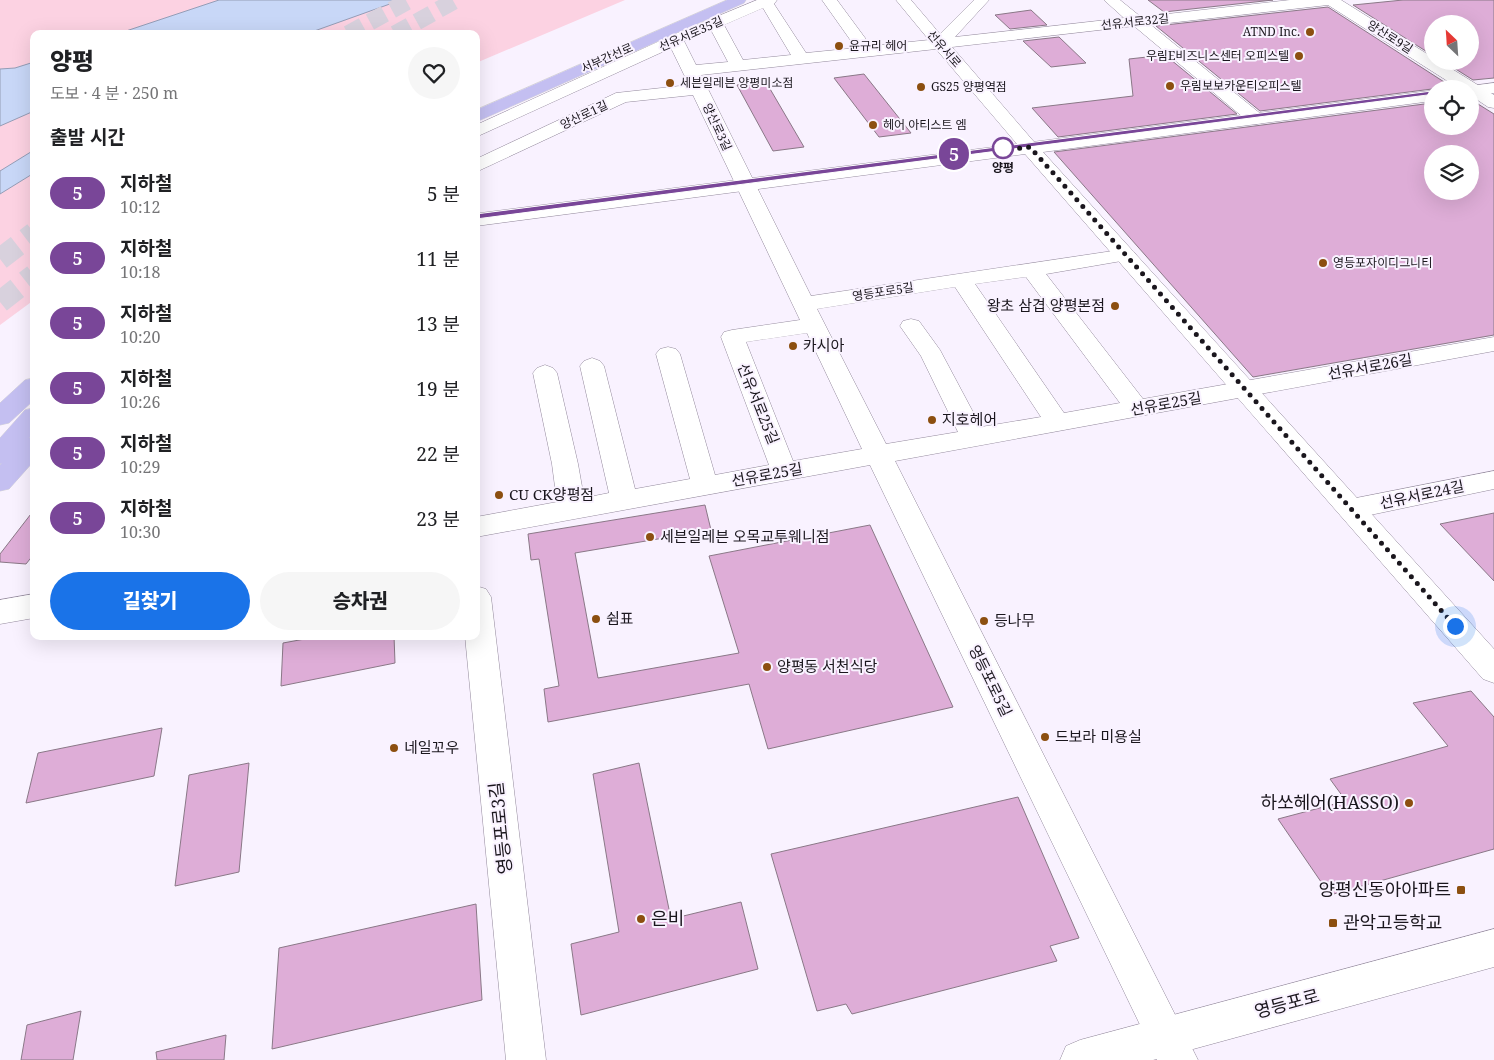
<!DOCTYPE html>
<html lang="ko">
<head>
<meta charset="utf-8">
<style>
  :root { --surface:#fff; --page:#f6f6f6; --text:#202124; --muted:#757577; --accent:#1a73e8 }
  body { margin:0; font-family:"Noto Serif","Noto Sans KR",serif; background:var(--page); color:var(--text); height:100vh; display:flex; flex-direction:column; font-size:19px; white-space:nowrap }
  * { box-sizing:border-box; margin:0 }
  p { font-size:16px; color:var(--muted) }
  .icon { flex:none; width:28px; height:28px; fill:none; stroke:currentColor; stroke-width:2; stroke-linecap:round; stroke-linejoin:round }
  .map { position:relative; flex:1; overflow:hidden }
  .sheet { position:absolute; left:30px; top:30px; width:450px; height:610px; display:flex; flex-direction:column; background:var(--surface); border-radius:10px; box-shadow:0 5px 20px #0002 }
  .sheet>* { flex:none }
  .badge { padding:0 10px; border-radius:16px; font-size:18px; line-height:32px }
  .needle { width:32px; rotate:335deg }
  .fabs { position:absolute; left:1424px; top:15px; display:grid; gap:10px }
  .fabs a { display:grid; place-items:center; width:55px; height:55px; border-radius:50%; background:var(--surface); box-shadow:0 5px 20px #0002; font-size:25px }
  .you { position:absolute; width:25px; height:25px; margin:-12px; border:4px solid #fff; border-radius:50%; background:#1a73e8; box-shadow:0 0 0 8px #1a73e833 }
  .map>.badge { position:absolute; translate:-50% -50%; box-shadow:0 0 0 2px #fff }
  h2 { padding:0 20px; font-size:19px; line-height:45px }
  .round { display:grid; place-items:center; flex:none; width:52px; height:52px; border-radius:26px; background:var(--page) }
  .headline { display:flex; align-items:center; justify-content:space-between; height:85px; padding:0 20px }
  h1 { font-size:24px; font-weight:800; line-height:38px }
  .cta { display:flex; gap:10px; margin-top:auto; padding:10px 20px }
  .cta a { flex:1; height:58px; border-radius:30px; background:var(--accent); color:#fff; font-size:20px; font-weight:800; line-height:58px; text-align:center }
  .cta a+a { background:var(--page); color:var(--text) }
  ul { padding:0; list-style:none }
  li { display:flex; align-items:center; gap:15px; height:65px; padding:0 20px }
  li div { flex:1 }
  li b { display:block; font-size:19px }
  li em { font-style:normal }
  li .badge { min-width:55px; font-weight:700; text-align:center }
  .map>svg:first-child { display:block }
</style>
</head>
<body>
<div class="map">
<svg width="1494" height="1060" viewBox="0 0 1494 1060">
  <rect width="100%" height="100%" fill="#f9f2ff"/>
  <path fill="#fcd2e2" d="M 0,0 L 625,0 L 476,63 L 476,34 L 34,34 L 34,300 L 0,325 Z"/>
  <path fill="#c8d7f7" stroke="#949db6" d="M 219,0 L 401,0 L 306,34 L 117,34 Z
    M 34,62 L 34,111 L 0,126 L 0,69 L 15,68 Z
    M 34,150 L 34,173 L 0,194 L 0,171 Z"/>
  <path fill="#deadd7" stroke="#8a7887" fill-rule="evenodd" d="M 1148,0 L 1273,0 L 1164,12 Z
    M 1403,0 L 1494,0 L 1494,78 L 1473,80 L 1443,61 L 1470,61 L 1470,24 L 1432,24 L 1432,55 L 1353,5 Z
    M 1328,7 L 1455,89 L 1432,89 L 1260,111 L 1156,26 Z
    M 1031,10 L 1047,25 L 1010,29 L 995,15 Z
    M 1059,37 L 1086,63 L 1051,67 L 1023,41 Z
    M 1165,55 L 1237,114 L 1058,137 L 1032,108 L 1133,96 L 1129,59 Z
    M 864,74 L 911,133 L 879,137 L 834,78 Z
    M 766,82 L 804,147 L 773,151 L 737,85 Z
    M 1470,99 L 1494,114 L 1494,335 L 1253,377 L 1054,152 L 1432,103 L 1432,126 L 1470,126 ZM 1432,154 L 1470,154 L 1470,191 L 1432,191 Z
    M 705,505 L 711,530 L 575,553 L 598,678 L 739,653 L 709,556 L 870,525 L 953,707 L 768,749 L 749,684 L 548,722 L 544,689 L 559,686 L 539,559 L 531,560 L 528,534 Z
    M 34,510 L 34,554 L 26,564 L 0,562 L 0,554 Z
    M 1494,513 L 1494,581 L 1440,524 Z
    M 321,636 L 394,636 L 395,663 L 281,686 L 283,643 Z
    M 1471,691 L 1494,717 L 1494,849 L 1330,895 L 1278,819 L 1346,801 L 1330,779 L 1448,746 L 1413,703 Z
    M 162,728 L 154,776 L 26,803 L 38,753 Z
    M 249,763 L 239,872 L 175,886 L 189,775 Z
    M 639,763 L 671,919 L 741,902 L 758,969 L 581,1015 L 571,944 L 619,932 L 593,774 Z
    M 1018,797 L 1079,938 L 1050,946 L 1057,961 L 852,1014 L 846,1004 L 817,1011 L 771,854 Z
    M 476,904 L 482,1000 L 272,1049 L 279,948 Z
    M 81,1011 L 73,1060 L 21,1060 L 27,1025 Z
    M 226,1035 L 224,1060 L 157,1060 L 156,1052 Z"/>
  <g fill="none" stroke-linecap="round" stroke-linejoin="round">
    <path stroke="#d8d1dd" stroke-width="17" stroke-dasharray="17 8" stroke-linecap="butt" d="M 348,34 L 410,0
      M 395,34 L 456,0"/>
    <path stroke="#d8d1dd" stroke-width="22" stroke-dasharray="22 11" stroke-linecap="butt" d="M 0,259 L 34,233
      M 0,302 L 34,275"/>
    <defs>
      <path id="street" d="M 757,0 L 777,0 L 774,4 L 806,53 L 856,48 L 822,0 L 837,0 L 871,46 L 929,40 L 896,0 L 911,0 L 940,34 L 974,0 L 989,0 L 955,37 L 1124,18 L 1104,0 L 1120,0 L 1141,17 L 1290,0 L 1341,0 L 1432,57 L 1432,61 L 1439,61 L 1494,95 L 1494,108 L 1488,107 L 1470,95 L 1470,89 L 1460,89 L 1328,5 L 1151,25 L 1262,115 L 1265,119 L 1262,123 L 1256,124 L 1250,123 L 1134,26 L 952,47 L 1035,143 L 1038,147 L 1035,151 L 1029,153 L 1023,151 L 936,49 L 701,75 L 811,296 L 1126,249 L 1133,251 L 1136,255 L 1133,259 L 1046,274 L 1143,399 L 1494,337 L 1494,351 L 895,461 L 1198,1060 L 1157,1060 L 870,465 L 476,537 L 476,517 L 557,502 L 552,464 L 533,373 L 537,368 L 545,365 L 553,368 L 557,373 L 578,464 L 584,498 L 609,493 L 580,366 L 584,361 L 592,358 L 600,361 L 604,366 L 635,489 L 690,479 L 656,354 L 660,349 L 668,347 L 676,349 L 680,354 L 715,475 L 769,465 L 721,337 L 724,332 L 732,330 L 800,320 L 693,95 L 626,102 L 476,172 L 476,159 L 616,93 L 689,85 L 671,48 L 476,137 L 476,125 L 675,34 ZM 763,8 L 791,55 L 743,60 L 724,25 ZM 711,30 L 728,62 L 696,65 L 684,41 ZM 1026,277 L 1120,403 L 1064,413 L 975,284 ZM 955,287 L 1041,417 L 981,427 L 940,350 L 919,321 L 911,319 L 903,321 L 900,326 L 921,356 L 958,432 L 886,444 L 817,309 ZM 807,333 L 862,449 L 793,461 L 746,342 Z
        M 1494,471 L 1494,489 L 1351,519 L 1341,516 L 1338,509 L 1341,502 L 1351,499 Z
        M 476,586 L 486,589 L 491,597 L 546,1060 L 506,1060 L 465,636 L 476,636 Z
        M 34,594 L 34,618 L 0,624 L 0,600 Z"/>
      <path id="secondary" d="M 1494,83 L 1494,93 L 1470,96 L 1470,89 L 1463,89 L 1470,86 Z
        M 1432,91 L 1432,101 L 1043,152 L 1494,649 L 1494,683 L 1483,679 L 1025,154 L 476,226 L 476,214 Z
        M 1494,929 L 1494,967 L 1153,1060 L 1060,1060 L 1066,1046 L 1080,1040 Z"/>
      <path id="primary" d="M 727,0 L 746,0 L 744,3 L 476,122 L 476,110 Z
        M 34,378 L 34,400 L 9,423 L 0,425 L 0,403 L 25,380 Z
        M 34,408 L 34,432 L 29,438 L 34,436 L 34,461 L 9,489 L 0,491 L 0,465 L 2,463 L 0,464 L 0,438 L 25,410 Z"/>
    </defs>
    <use href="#street" stroke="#93899c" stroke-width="1"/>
    <use href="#secondary" stroke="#93899c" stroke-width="1"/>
    <use href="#primary" stroke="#d6d5d6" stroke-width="1"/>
    <use href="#street" fill="#fff" fill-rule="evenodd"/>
    <use href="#secondary" fill="#fff" fill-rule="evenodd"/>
    <use href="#primary" fill="#c4bff1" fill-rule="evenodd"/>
  </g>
  <path fill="#794698" stroke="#fff" d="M 1432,91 L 1435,94 L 476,219 L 473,217 L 476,214 Z"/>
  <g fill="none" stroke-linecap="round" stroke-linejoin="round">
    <path stroke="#1a161d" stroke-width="5" stroke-dasharray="0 9" d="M 1003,148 L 1004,150 L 1030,147 L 1455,626"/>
  </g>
  <g fill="#8c4f10" stroke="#f9f2ff" stroke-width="2">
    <circle cx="1310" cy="32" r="5"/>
    <circle cx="839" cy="46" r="5"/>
    <circle cx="1299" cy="56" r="5"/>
    <circle cx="670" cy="83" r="5"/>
    <circle cx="1170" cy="86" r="5"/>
    <circle cx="921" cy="87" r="5"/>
    <circle cx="873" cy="125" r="5"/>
    <circle cx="1323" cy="263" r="5"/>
    <circle cx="1115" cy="306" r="5"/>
    <circle cx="793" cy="346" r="5"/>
    <circle cx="932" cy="420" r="5"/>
    <circle cx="499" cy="495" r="5"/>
    <circle cx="650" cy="537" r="5"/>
    <circle cx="596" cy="619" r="5"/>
    <circle cx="984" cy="621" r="5"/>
    <circle cx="767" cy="667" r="5"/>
    <circle cx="1045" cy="737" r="5"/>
    <circle cx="394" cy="748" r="5"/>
    <circle cx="1409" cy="803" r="5"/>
    <rect x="1456" y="885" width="10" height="10" rx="2.5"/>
    <circle cx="641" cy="919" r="5"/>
    <rect x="1328" y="918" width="10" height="10" rx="2.5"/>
  </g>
  <circle fill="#fff" stroke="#794698" stroke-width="2.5" cx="1003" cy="148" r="10"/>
  <g text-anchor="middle" stroke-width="4" stroke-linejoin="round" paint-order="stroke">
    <g font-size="12" fill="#1a161d" stroke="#f9f2ff">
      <text transform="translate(1135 22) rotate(-6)" y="4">선유서로32길</text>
      <text transform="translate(691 34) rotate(-24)" y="4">선유서로35길</text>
      <text transform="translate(1390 37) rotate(32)" y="4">양산로9길</text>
      <text transform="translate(944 49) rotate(49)" y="4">선유서로</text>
      <text transform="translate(607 58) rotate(-24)" y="4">서부간선로</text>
      <text transform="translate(584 115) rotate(-25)" y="4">양산로1길</text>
      <text transform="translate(717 127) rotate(65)" y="4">양산로3길</text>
      <text transform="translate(883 292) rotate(-9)" y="4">영등포로5길</text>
    </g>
    <g font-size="12" fill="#1a161d" stroke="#f9f2ff" text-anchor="start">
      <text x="1300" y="36" text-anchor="end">ATND Inc.</text>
      <text x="849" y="50">윤규리 헤어</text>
      <text x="1289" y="60" text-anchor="end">우림E비즈니스센터 오피스텔</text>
      <text x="680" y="87">세븐일레븐 양평미소점</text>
      <text x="1180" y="90">우림보보카운티오피스텔</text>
      <text x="931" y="91">GS25 양평역점</text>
      <text x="883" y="129">헤어 아티스트 엠</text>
      <text x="1333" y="267">영등포자이디그니티</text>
    </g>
    <g font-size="12" font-weight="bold" fill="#1a161d" stroke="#f9f2ff">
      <text x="1003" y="172">양평</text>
    </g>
    <g font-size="15" fill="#1a161d" stroke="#f9f2ff" text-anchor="start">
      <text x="1105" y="311" text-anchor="end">왕초 삼겹 양평본점</text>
      <text x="803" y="351">카시아</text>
      <text x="942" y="425">지호헤어</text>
      <text x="509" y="500">CU CK양평점</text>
      <text x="660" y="542">세븐일레븐 오목교투웨니점</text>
      <text x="606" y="624">쉼표</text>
      <text x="994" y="626">등나무</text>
      <text x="777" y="672">양평동 서천식당</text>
      <text x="1055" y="742">드보라 미용실</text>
      <text x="404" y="753">네일꼬우</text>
    </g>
    <g font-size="15" fill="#1a161d" stroke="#f9f2ff">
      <text transform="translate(1370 367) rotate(-10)" y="5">선유서로26길</text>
      <text transform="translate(758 404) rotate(68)" y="5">선유서로25길</text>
      <text transform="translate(1166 404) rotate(-10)" y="5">선유로25길</text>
      <text transform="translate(767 475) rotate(-10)" y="5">선유로25길</text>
      <text transform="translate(1422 495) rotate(-12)" y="5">선유서로24길</text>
      <text transform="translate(990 681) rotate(64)" y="5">영등포로5길</text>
    </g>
    <g font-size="18" fill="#1a161d" stroke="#f9f2ff" text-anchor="end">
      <text x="1399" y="809">하쏘헤어(HASSO)</text>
      <text x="1451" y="896">양평신동아아파트</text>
      <text x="651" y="925" text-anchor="start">은비</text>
      <text x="1343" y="929" text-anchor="start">관악고등학교</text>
    </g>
    <g font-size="18" fill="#1a161d" stroke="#f9f2ff">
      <text transform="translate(501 828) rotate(-96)" y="6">영등포로3길</text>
      <text transform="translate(1287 1004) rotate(-15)" y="6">영등포로</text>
    </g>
  </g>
</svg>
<div class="fabs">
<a><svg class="needle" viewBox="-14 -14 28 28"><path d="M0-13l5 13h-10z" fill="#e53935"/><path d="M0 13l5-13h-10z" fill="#757577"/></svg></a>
<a><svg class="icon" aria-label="locate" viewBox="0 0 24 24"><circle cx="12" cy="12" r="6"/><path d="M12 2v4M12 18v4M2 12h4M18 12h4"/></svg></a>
<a><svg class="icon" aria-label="layers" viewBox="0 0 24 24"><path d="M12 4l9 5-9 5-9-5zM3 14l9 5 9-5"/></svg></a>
</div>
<div class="you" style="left:1455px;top:626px"></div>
<b class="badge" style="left:954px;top:154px;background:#794698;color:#fff">5</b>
<section class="sheet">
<div class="headline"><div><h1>양평</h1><p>도보 · 4 분 · 250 m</p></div><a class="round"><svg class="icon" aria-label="heart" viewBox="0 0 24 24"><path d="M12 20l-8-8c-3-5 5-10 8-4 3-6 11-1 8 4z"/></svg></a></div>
<h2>출발 시간</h2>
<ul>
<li><span class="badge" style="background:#794698;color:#fff">5</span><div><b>지하철</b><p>10:12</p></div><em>5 분</em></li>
<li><span class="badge" style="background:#794698;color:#fff">5</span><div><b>지하철</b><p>10:18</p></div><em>11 분</em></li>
<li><span class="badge" style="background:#794698;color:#fff">5</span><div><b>지하철</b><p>10:20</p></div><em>13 분</em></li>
<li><span class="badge" style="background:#794698;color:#fff">5</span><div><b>지하철</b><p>10:26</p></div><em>19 분</em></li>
<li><span class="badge" style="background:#794698;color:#fff">5</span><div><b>지하철</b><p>10:29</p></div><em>22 분</em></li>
<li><span class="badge" style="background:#794698;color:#fff">5</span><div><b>지하철</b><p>10:30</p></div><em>23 분</em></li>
</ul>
<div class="cta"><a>길찾기</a><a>승차권</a></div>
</section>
</div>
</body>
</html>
